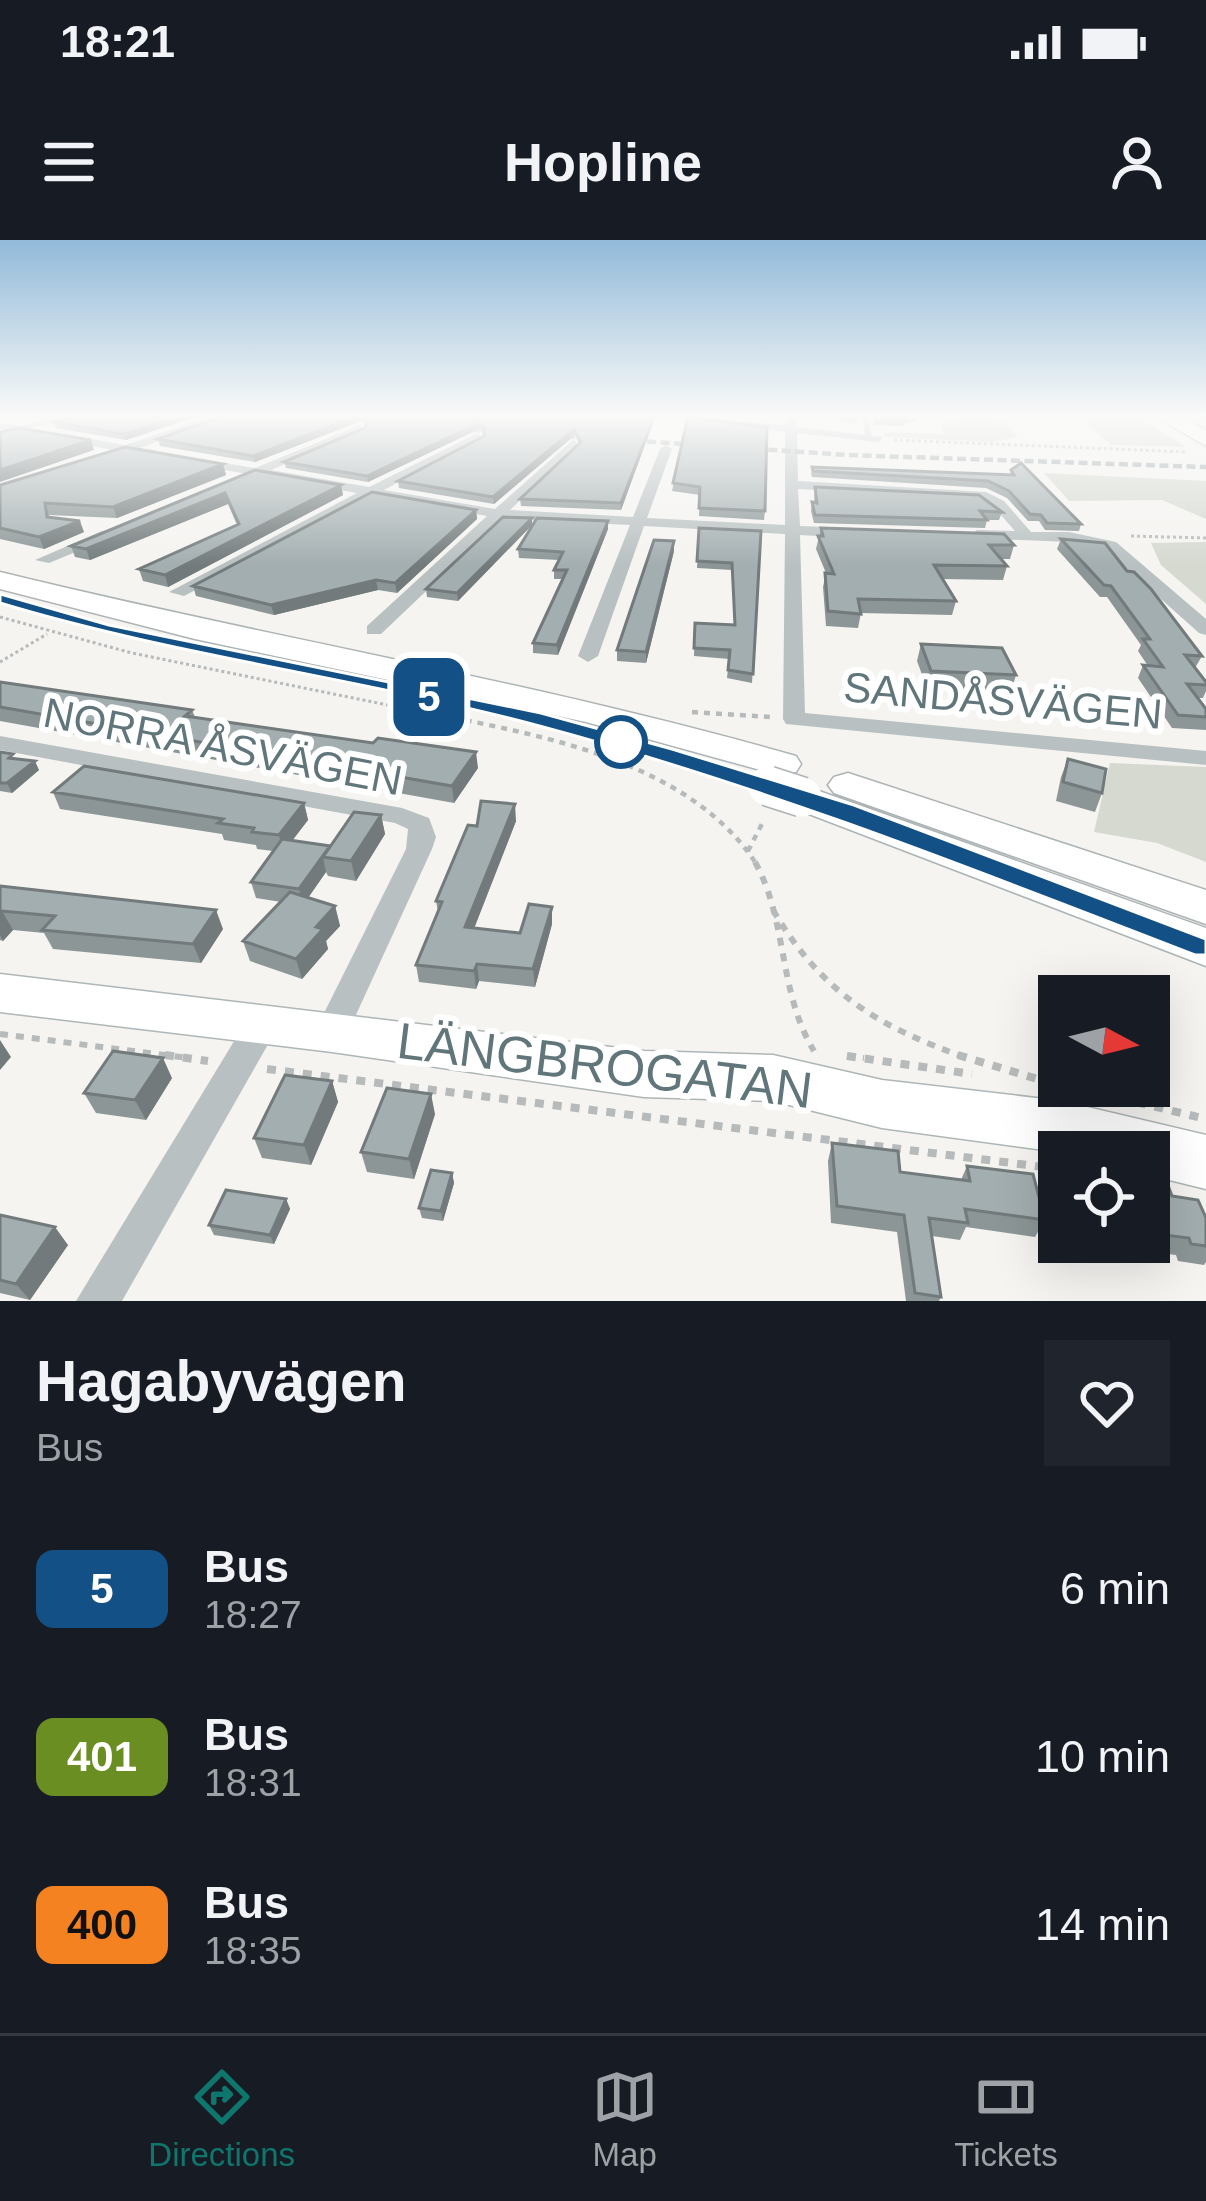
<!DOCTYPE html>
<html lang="en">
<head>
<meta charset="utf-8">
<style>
  :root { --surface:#171b24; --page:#20242c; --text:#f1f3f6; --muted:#9ea1a6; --line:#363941; --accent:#0f766e }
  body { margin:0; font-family:Arial,sans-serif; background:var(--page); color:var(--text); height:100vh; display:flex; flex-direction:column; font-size:45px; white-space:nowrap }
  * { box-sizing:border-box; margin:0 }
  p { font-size:39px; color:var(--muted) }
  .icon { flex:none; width:66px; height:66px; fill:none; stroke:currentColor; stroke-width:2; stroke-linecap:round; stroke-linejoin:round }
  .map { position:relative; height:1061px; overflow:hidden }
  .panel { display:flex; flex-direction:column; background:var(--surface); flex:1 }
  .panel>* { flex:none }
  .badge { padding:0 24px; border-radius:18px; font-size:42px; line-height:78px }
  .needle { width:78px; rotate:97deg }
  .buttons { position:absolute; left:1038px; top:735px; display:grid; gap:24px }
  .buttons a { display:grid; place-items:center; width:132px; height:132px; border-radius:0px; background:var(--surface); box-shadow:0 12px 48px #0002; font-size:60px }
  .map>.badge { position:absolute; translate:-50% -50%; box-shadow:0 0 0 6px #fff }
  .round { display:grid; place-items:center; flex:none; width:126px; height:126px; border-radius:0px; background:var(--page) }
  .summary { display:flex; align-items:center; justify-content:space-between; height:204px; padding:0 36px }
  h1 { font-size:57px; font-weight:700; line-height:90px }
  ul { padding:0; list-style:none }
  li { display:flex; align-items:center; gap:36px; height:168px; padding:0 36px }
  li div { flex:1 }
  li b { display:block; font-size:45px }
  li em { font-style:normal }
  li .badge { min-width:132px; font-weight:700; text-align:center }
  .status { display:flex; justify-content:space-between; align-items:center; height:84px; padding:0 60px; background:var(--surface); direction:ltr }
  .status svg { height:33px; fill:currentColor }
  header { display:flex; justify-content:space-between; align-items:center; height:156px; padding:0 36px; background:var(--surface); font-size:54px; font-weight:700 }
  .tabs { display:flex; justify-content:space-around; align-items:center; height:168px; border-top:3px solid var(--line); background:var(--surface); font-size:33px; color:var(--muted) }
  .tabs a { display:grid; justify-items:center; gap:6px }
  .tabs .current { color:var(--accent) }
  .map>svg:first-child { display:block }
</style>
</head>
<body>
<div class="status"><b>18:21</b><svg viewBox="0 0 49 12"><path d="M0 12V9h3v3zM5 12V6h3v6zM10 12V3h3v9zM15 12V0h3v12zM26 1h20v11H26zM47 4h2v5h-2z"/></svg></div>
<header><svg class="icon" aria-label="menu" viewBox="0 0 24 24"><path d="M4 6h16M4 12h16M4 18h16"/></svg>Hopline<svg class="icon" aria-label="person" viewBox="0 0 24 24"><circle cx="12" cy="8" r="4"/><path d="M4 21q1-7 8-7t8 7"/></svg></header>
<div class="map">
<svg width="1206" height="1061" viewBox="0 0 1206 1061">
  <rect width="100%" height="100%" fill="#f5f4f1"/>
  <path fill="#d5d9d0" d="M 974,177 L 1006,182 L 1017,197 L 993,202 L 884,197 L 885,192 L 945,194 L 940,182 Z
    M 1062,177 L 1138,177 L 1186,207 L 1111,205 L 1083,181 Z
    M 1044,233 L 1206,241 L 1206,279 L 1162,260 L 1069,261 Z
    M 1206,302 L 1206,364 L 1161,325 L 1151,303 Z
    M 1110,523 L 1206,527 L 1206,622 L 1157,603 L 1094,592 Z"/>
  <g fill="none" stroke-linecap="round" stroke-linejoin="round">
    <defs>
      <path id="secondary" d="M 0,734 L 644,811 L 773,815 L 882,840 L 1062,861 L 1206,895 L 1206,949 L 1149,935 L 1149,912 L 1059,912 L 882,888 L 773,861 L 644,857 L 332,812 L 0,772 Z"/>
      <path id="primary" d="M 0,332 C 264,397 534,441 796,516 L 801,524 L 796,532 L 782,536 L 586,482 L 195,399 L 0,349 Z
        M 848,533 L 1206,650 L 1206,684 L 834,553 L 828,545 L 834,537 Z
        M 802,545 L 1206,688 L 1206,726 L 788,566 L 782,557 L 788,548 Z"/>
      <path id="highway" d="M 1156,177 L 1182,177 L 1206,190 L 1206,206 Z"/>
    </defs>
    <use href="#secondary" stroke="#aeb6b8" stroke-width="3"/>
    <use href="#primary" stroke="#adb4b6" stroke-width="3"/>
    <use href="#highway" stroke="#adb3b5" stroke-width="3"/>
    <path stroke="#b6babb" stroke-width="3" stroke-dasharray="3 3" stroke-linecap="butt" d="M 894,200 L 1188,212
      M 1131,296 L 1206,298
      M 0,377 L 132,413 L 422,472
      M 0,422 L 47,394"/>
    <path stroke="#b6babb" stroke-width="4.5" stroke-dasharray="6 6" stroke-linecap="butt" d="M 407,469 C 525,492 687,516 757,625
      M 692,472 L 770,477
      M 748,611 L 764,580"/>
    <path stroke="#b6babb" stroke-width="6" stroke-dasharray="8 8" stroke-linecap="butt" d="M 755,622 C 788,681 778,752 814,811
      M 773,670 C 822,753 878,787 967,818
      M 0,794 L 188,818
      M 847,816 L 864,818"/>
    <path stroke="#b6babb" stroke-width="8" stroke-dasharray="9 9" stroke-linecap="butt" d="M 165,815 L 208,821
      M 958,815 L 1054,844
      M 847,816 L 972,834
      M 267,829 L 1059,929
      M 1102,854 L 1202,878"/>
    <path stroke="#b9c0c1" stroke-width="6" d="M 865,177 L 869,198"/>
    <path fill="#b9c0c1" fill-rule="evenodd" d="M 54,177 L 76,177 L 31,188 L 125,205 L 210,177 L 226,177 L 140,208 L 154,210 L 150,217 L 0,189 L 0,183 L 21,186 Z
      M 675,177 L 786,185 L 786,177 L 796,177 L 797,187 L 883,197 L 879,202 L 797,193 L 798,241 L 986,252 L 1004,261 L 1031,292 L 1069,292 L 1116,302 L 1206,379 L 1206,395 L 1199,393 L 1105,309 L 1069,302 L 972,298 L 969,295 L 977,290 L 1015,291 L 994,267 L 978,259 L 798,249 L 800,286 L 853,288 L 861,293 L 853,298 L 800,295 L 805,473 L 1206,511 L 1206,525 L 786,484 L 783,479 L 785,294 L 644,286 L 598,416 L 588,422 L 578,416 L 630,285 L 502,279 L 381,394 L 367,394 L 367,386 L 487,276 L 373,256 L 184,356 L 169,352 L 357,253 L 196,225 L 192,224 L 192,218 L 255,228 L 360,185 L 364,190 L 271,230 L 369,247 L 478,193 L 482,198 L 384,250 L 495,269 L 574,199 L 578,205 L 510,270 L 633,277 L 660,209 L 666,205 L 672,209 L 647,278 L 785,285 L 785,192 Z
      M 102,291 L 110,296 L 107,299 L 49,323 L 35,320 Z
      M 0,496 L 402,568 L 429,578 L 436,597 L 432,609 L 344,801 L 332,805 L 320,801 L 315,791 L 406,609 L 408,589 L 395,583 L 0,510 Z
      M 262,771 L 274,775 L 279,785 L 122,1061 L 76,1061 L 250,775 Z"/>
    <use href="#secondary" fill="#fff" fill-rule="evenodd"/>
    <use href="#primary" fill="#fff" fill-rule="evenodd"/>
    <use href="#highway" fill="#fff" fill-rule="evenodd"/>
    <path stroke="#9ba5a7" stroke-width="4.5" stroke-dasharray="9 4.5" stroke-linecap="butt" d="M 445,188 L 848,215 L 1206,227"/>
    <defs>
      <path id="primary-bridge" d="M 768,546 L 802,557"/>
    </defs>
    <use href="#primary-bridge" stroke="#adb4b6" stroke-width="42" stroke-linecap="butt"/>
    <use href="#primary-bridge" stroke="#fff" stroke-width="39"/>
  </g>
  <path fill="#8c9697" d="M 195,177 L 126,200 L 56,188 L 54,182 Z
    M 221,177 L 655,177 L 621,270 L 521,266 L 520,259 L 579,204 L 575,195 L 494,264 L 399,248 L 398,241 L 484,196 L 484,194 L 479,189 L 368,242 L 286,228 L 284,222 L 365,188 L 366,185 L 361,181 L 255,222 L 160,206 L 158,199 Z
    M 688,177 L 765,271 L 764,280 L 699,276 L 700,255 L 672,251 Z
    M 827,177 L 860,177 L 855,184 Z
    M 872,177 L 916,177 L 915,182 L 905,182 L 904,186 L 874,185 Z
    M 223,224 L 226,235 L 117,278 L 49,275 L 49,277 L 84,292 L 44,309 L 0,299 L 0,245 Z
    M 255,230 L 341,245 L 343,255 L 168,347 L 143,341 L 139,329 L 237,285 L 228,264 L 90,320 L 75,317 L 71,306 Z
    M 1011,230 L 1081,284 L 1079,291 L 1045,290 L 1039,281 L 1028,281 L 1007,258 L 986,248 L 812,237 L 811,233 L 813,231 L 1010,235 Z
    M 815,247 L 1002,272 L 999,280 L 987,280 L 985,288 L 814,283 L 811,271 L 812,262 L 814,263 Z
    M 476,270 L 477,279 L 397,353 L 378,350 L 274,375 L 196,356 L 193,346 Z
    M 532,278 L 532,285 L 458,361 L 427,357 L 426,349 Z
    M 699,288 L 761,291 L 752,443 L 727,438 L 729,419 L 694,416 L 695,383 L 734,385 L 732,330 L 697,328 Z
    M 821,288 L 1014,305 L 1010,319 L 1001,319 L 1007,326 L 1003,340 L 942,339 L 956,361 L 952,375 L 861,373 L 858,388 L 826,386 L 823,347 L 826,333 L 816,309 Z
    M 608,289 L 558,415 L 533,413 L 533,403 L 563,339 L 554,339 L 554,330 L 559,320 L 519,318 L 518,309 Z
    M 1061,299 L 1127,331 L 1202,416 L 1195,428 L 1206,442 L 1206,451 L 1203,458 L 1197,458 L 1206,469 L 1206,490 L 1172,488 L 1138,438 L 1143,425 L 1148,426 L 1138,411 L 1141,405 L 1107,357 L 1100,357 L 1057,309 Z
    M 674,311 L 646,423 L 617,421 L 617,410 Z
    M 921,404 L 1016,435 L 1011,452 L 927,448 L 917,421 Z
    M 0,442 L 192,470 L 195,477 L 478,528 L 454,563 L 0,481 Z
    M 0,512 L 15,518 L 39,530 L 12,553 L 0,551 Z
    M 1068,519 L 1102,553 L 1095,572 L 1056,561 L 1061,537 Z
    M 53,552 L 304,563 L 308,580 L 292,600 L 330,607 L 381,575 L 385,594 L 356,641 L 328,636 L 326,632 L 308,658 L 335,666 L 340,686 L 326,701 L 328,709 L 302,739 L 250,721 L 243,701 L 281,662 L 256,658 L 251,642 L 273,611 L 257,609 L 256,605 L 224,600 L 222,594 L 60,569 Z
    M 516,581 L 474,688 L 520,693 L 552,684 L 535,747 L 479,741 L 476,749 L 419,742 L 416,725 L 438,672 L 436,661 L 477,586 Z
    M 0,646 L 223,689 L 201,723 L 53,709 L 44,693 L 13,690 L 3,701 L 0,700 Z
    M 172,838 L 146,880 L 96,873 L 84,853 Z
    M 332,841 L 338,862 L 311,925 L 262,918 L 254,898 Z
    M 435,874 L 414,939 L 367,932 L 361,912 Z
    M 832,903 L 900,932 L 961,940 L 967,926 L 1045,980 L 1035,997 L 966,987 L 960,1000 L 932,996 L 941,1057 L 939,1061 L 906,1061 L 897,992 L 831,983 L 828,921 Z
    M 452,933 L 454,943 L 443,981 L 422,978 L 419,968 Z
    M 1149,946 L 1172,956 L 1206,978 L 1206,1022 L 1204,1025 L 1178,1021 L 1176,1015 L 1105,1006 L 1104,1002 L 1149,1002 Z
    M 286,959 L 290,969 L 274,1004 L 214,995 L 209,985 Z
    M 0,975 L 68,1005 L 30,1060 L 0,1053 Z"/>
  <path fill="#727a7b" d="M 177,177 L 195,177 L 126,200 L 124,194 Z
    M 354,177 L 361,177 L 361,181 L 255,222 L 253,216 Z
    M 654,177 L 655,177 L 621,270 L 621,263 Z
    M 479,183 L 479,189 L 368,242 L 367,236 Z
    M 574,189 L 575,195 L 494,264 L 493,257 Z
    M 91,200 L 94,210 L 0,242 L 0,230 Z
    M 223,224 L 226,235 L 117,278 L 113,267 Z
    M 341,245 L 343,255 L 168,347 L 165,335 Z
    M 225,253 L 228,264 L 90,320 L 86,309 Z
    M 476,270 L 477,279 L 397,353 L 395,343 Z
    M 532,278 L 532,285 L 458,361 L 457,353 Z
    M 80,281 L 84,292 L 44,309 L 39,297 Z
    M 608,281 L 608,289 L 558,415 L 557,405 Z
    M 674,301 L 674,311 L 646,423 L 646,412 Z
    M 376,340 L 378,350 L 274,375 L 271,365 Z
    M 476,512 L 478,528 L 454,563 L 452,546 Z
    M 35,521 L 39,530 L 12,553 L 7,543 Z
    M 304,563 L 308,580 L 283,613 L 279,595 Z
    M 515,564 L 516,581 L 468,704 L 465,687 Z
    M 381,575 L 385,594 L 356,641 L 351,621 Z
    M 323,617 L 326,632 L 303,665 L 299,649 Z
    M 335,666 L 340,686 L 326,701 L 328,709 L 302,739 L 296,719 L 316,687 Z
    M 552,667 L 552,684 L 535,747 L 533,729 Z
    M 216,670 L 223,689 L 201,723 L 193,704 Z
    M 2,671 L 13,690 L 3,701 L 0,695 L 0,673 Z
    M 477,724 L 479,741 L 476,749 L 474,731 Z
    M 0,800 L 11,817 L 0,830 Z
    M 163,818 L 172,838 L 146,880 L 135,860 Z
    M 332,841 L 338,862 L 311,925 L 304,905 Z
    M 431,854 L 435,874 L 414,939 L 409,919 Z
    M 452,933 L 454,943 L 443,981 L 441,971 Z
    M 286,959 L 290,969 L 274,1004 L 270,995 Z
    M 55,987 L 68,1005 L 30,1060 L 16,1044 Z"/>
  <path fill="#a3aeb0" stroke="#727a7b" stroke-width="3" d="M 68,177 L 177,177 L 124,194 L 54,182 Z
    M 221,177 L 354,177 L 253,216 L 158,199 Z
    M 362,177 L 654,177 L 621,263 L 520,259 L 581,202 L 574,189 L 493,257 L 398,241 L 484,196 L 485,189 L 479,183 L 367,236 L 284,222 L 365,188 L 367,181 Z
    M 688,177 L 767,187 L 765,271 L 699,268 L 700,247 L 673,243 Z
    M 875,177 L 903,177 L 905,181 L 875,180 Z
    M 18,188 L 91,200 L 0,230 L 0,192 Z
    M 125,207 L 223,224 L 113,267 L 45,263 L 47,277 L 80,281 L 39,297 L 0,288 L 0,245 Z
    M 1021,223 L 1081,284 L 1047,283 L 1041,275 L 1030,274 L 1009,251 L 988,241 L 813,231 L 812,227 L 1014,235 L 1011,230 Z
    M 255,230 L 341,245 L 165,335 L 139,329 L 239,284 L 225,253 L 86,309 L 71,306 Z
    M 815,247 L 979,255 L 1002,272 L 980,271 L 987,280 L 815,275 L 812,262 L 817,263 Z
    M 372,252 L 476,270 L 395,343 L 376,340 L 271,365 L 193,346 Z
    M 503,277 L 532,278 L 457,353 L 426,349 Z
    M 537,278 L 608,281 L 557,405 L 533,403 L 567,330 L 554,330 L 563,312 L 518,309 Z
    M 699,288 L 761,291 L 753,434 L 728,430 L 730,410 L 694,408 L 695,383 L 735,385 L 732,323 L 697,321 Z
    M 821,288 L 1004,294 L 1014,305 L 989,305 L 1007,326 L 934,325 L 956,361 L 858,359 L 861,374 L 828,371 L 825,333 L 834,334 L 818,296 L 823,296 Z
    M 1061,299 L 1105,303 L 1127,331 L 1134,332 L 1151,349 L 1202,416 L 1185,415 L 1206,442 L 1206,445 L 1187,444 L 1206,469 L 1206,477 L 1178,475 L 1143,425 L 1163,427 L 1143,399 L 1150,399 L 1111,346 L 1104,345 Z
    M 654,300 L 674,301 L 646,412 L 617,410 Z
    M 921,404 L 1002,408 L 1016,435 L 931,431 Z
    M 0,442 L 192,470 L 185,476 L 373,503 L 378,498 L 476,512 L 452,546 L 0,467 Z
    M 0,512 L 13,514 L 9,518 L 35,521 L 7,543 L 0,543 Z
    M 1068,519 L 1106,529 L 1102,553 L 1063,542 Z
    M 84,526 L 304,563 L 279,595 L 252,592 L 254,588 L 218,583 L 223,579 L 53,552 Z
    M 481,561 L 515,564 L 465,687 L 520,693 L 529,664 L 552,667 L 533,729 L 477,724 L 474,731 L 416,725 L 442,662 L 436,661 L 468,585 L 477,586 Z
    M 354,572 L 381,575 L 351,621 L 323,617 Z
    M 282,599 L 330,606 L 299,649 L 251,642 Z
    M 0,646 L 216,670 L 193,704 L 42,690 L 55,676 L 2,671 L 0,673 Z
    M 290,652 L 335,666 L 316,687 L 323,689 L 296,719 L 243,701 Z
    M 113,811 L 163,818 L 135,860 L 84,853 Z
    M 285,835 L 332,841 L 304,905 L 254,898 Z
    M 387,848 L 431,854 L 409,919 L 361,912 Z
    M 832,903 L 898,911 L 900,932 L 970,941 L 967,926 L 1033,934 L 1045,980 L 965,969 L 968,983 L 929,978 L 941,1057 L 915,1053 L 904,975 L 837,966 Z
    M 431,930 L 452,933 L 441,971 L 419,968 Z
    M 1149,946 L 1169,948 L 1172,956 L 1198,960 L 1206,978 L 1206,1006 L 1191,1004 L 1189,998 L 1149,993 Z
    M 226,950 L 286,959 L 270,995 L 209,985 Z
    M 0,975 L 55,987 L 16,1044 L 0,1040 Z"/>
  <linearGradient id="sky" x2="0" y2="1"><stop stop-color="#92bad9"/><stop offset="0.54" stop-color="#fafaf9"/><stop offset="1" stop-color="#fafaf9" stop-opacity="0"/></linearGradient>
  <rect width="1206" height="326" fill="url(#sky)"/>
  <path fill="#135086" stroke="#fff" stroke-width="3" d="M 0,354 L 109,385 L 541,473 L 672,509 L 854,565 L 1206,699 L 1206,715 L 1195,715 C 980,632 767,547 543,487 C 362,438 175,416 0,363 Z"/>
  <circle fill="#fff" stroke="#135086" stroke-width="6" cx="621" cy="502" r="24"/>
  <g text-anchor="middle" stroke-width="12" stroke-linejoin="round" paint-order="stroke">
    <g font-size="42" fill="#61767a" stroke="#fff">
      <text transform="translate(1003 460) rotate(5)" y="15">SANDÅSVÄGEN</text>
      <text transform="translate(223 506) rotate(11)" y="15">NORRA ÅSVÄGEN</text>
    </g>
    <g font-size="51" fill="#61767a" stroke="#fff">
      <text transform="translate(605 825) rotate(7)" y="18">LÄNGBROGATAN</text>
    </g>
  </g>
</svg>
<div class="buttons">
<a><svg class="needle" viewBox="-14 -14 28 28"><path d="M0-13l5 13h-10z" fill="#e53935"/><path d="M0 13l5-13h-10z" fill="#9ea1a6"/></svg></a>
<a><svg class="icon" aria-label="locate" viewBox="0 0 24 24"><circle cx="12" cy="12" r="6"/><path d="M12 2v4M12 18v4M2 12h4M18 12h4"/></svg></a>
</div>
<b class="badge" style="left:429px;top:457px;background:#135086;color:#fff">5</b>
</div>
<section class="panel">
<div class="summary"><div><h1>Hagabyvägen</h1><p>Bus</p></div><a class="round"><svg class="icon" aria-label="heart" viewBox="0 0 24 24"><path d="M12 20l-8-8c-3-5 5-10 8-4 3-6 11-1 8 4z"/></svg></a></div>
<ul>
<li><span class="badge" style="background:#135086;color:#fff">5</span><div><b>Bus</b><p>18:27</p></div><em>6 min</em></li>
<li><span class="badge" style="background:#6b8e23;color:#fff">401</span><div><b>Bus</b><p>18:31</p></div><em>10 min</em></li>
<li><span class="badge" style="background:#f58220;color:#111">400</span><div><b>Bus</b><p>18:35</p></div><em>14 min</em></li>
</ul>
</section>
<nav class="tabs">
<a class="current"><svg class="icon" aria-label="directions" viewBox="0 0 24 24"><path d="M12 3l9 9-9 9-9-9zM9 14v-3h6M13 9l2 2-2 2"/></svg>Directions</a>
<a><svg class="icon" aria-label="map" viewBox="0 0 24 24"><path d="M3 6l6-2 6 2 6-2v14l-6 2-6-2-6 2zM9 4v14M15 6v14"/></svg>Map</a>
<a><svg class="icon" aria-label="tickets" viewBox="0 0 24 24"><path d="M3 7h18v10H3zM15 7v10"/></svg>Tickets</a>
</nav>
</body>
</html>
